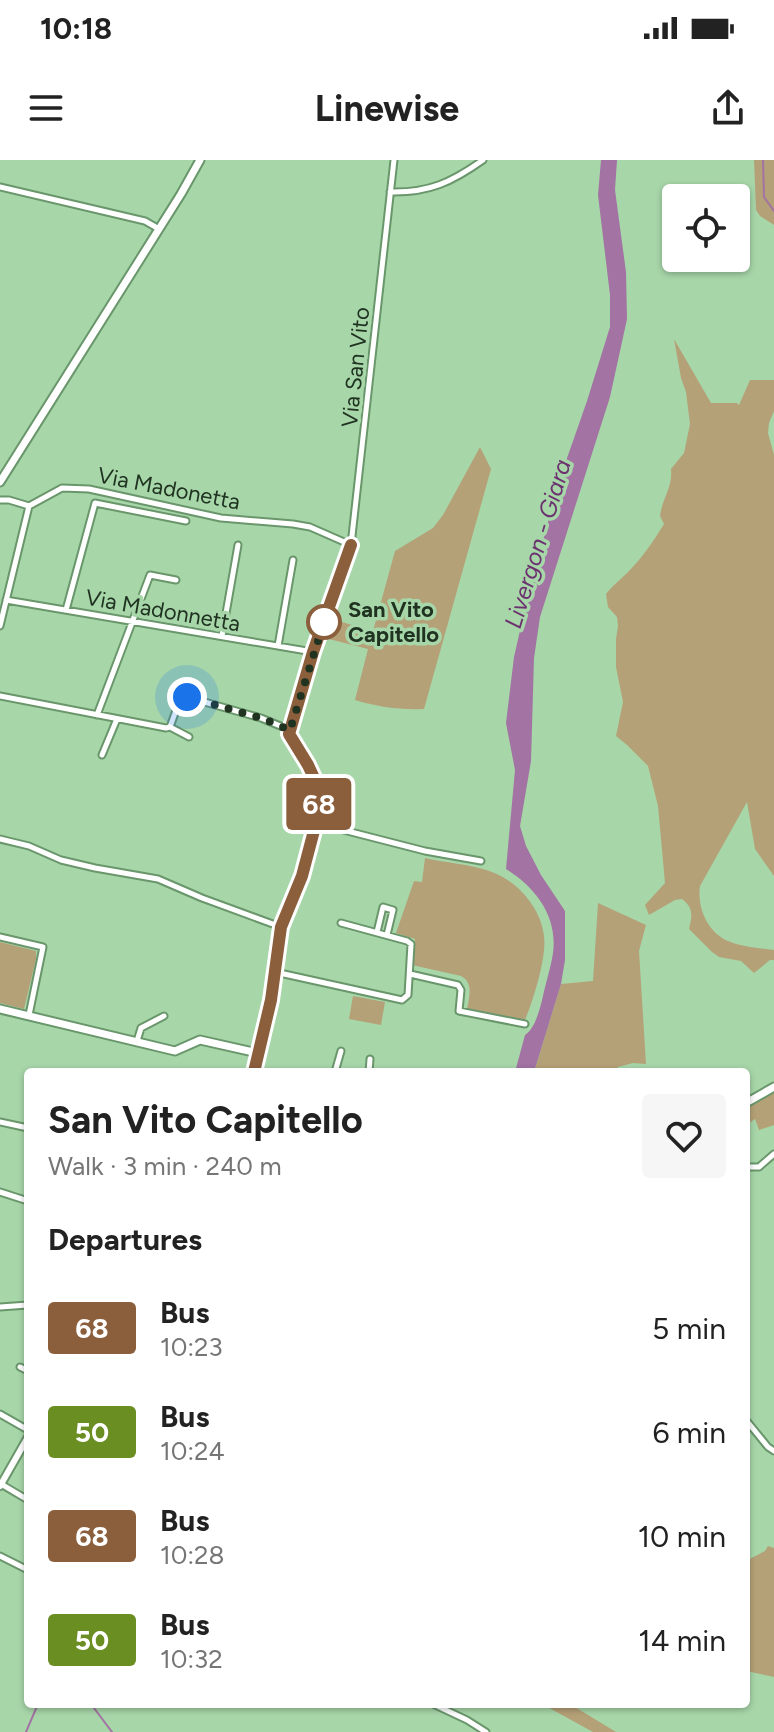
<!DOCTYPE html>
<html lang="en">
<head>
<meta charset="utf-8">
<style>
  :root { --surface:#fff; --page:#f6f6f6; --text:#222; --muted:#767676 }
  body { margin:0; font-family:Figtree,sans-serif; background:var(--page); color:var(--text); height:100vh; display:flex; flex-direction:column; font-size:30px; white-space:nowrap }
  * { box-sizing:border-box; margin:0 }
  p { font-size:26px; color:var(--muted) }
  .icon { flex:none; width:44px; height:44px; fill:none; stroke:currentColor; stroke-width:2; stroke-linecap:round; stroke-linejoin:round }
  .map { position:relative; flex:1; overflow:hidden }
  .drawer { position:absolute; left:24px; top:908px; width:726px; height:640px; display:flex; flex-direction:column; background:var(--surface); border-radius:8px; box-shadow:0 2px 6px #0004 }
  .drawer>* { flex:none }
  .badge { padding:0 16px; border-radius:6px; font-size:28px; line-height:52px }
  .buttons { position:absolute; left:662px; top:24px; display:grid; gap:16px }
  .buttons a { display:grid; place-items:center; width:88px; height:88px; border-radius:8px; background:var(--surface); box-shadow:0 2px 6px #0004; font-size:40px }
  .you { position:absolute; width:40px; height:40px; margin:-20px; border:6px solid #fff; border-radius:50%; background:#1a73e8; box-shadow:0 0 0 12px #1a73e833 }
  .map>.badge { position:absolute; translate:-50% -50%; box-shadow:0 0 0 4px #fff }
  h2 { padding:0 24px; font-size:30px; line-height:72px }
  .round { display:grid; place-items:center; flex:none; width:84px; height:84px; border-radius:8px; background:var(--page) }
  .headline { display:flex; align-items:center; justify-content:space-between; height:136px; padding:0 24px }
  h1 { font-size:38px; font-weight:700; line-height:60px }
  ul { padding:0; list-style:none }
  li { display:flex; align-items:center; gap:24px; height:104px; padding:0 24px }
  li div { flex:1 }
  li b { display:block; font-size:30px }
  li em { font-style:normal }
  li .badge { min-width:88px; font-weight:700; text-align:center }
  .status { display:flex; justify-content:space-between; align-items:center; height:56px; padding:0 40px; background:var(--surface); direction:ltr }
  .status svg { height:22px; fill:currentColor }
  header { display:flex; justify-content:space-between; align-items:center; height:104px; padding:0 24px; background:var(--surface); font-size:36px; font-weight:700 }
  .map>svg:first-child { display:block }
</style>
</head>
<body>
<div class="status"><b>10:18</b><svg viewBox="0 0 49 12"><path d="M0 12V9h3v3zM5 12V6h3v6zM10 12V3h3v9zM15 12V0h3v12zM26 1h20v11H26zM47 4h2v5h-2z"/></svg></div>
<header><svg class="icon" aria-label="menu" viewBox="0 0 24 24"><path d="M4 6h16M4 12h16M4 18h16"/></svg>Linewise<svg class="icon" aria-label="share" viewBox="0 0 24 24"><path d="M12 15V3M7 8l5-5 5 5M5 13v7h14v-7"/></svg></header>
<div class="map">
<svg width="774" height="1572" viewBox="0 0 774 1572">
  <rect width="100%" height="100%" fill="#a7d6a9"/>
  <path fill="#b5a177" d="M 754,0 L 774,0 L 774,65 L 760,56 L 756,50 Z
    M 674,179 L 711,243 L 737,243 L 739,245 L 750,220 L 774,220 L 774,251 L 769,263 L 768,273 L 774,295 L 774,716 L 755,689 L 747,642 L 700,726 C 697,747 707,772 728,781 C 741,787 760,788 774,790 L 774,800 L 770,800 L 754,813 L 741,801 L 719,797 L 712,792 L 689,769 C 692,756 694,748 682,739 L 675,740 L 649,755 L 645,745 L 665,723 L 658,646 L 648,606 L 627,585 L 616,576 L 623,542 L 616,507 L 616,479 L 618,466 L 617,457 L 608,447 L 606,434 C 613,425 621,419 629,411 C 643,397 654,380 664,364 L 660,356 C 662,339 673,327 671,309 L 684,293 L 690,264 L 686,232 L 681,218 Z
    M 480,287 L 491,309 L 424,549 C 400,550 378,547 355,540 L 368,489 L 321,477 L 328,458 L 373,471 L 395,391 L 433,368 L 443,355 Z
    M 425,698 C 446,703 471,704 492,712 C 519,722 541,749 544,776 C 547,797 533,841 525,860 L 467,850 C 469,837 474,823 461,816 L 412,805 L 415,779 L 396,773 L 414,721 L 422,722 Z
    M 598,743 L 646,765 L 639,791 L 646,904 L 633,903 L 618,907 L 614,912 L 534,912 L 561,824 L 593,821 Z
    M 0,782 L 36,791 L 36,799 L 24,849 L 0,843 Z
    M 353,836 L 385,842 L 381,865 L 349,859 Z
    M 774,925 L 774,965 L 759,970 L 755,959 L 746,965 L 746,942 Z
    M 768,1386 L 774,1388 L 774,1517 L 746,1511 L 746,1401 L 765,1391 Z
    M 542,1544 L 570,1544 L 616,1572 L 593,1572 Z"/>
  <path fill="#a273a3" d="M 601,0 L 617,0 L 615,30 L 626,112 L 627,159 L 610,237 L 540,457 L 534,498 L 531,601 L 520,666 L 526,686 L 541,715 L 565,751 L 565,800 L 561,824 L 534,912 L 515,912 L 525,875 C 535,869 540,849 543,836 C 546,822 551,807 553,793 C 558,756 535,727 506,709 L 515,610 L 506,563 L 514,497 L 526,444 L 559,321 L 587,241 L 610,167 L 610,135 L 598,35 Z"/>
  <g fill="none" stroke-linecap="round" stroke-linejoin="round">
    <path stroke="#a273a3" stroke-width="2" d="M 763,0 L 764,37 L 774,51
      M 91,1544 L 112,1572
      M 26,1572 L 38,1544"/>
    <defs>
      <path id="minor" d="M 0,27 L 145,61 L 159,69
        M 390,32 C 429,33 452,22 483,0
        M 0,340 L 9,340 L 29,346
        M 29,346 L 62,328 L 89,329 L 221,358 L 293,364 L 310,367 L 351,385
        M 6,440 L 313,492
        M 66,450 L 95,343 L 186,361
        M 0,466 L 29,346
        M 222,476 L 238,385
        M 278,486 L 293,400
        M 174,531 L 182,533 L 184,538
        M 0,536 L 166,568 L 170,567 L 179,542 L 187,537 L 261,558 L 290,570
        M 97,555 L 150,415 L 176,420
        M 170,567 L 189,577
        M 102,595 L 117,559
        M 316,663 L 425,691 L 481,701
        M 0,679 L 29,686 L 61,700 L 95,708 L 158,719 L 202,738 L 281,767
        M 377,772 L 383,747 L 393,750 L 387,775
        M 0,777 L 43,787 L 29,855
        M 275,812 L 402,840 L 408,835 L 411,784 L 407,781 L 341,763
        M 410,814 L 458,825 L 461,830 L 459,851 L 525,864
        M 137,881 L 141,868 L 164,856
        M 258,893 L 271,840 L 281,767 L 302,716 L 316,663 L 321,633 L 308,605 L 289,574 L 313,492 L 351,385 L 394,0
        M 335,912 L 341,891
        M 369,912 L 370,899
        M 0,962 L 28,968
        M 746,1007 L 759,1007 L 774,994
        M 0,1032 L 28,1041
        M 0,1147 L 28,1145
        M 20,1207 L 28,1211
        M 0,1254 L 28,1270
        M 746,1260 L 768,1287 L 774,1291
        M 1,1324 L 28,1340
        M 0,1396 L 28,1410
        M 433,1544 L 467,1560 L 486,1572"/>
      <path id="tertiary" d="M 0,1326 L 28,1277"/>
      <path id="secondary" d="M 0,322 L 181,34 L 200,0
        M 0,849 L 175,891 L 200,880 L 258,893 L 254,912
        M 746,943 L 774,927"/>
    </defs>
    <use href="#minor" stroke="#69966b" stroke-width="9"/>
    <use href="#tertiary" stroke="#69966b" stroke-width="10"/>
    <use href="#secondary" stroke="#69966b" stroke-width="11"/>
    <use href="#minor" stroke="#fff" stroke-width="5"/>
    <use href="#tertiary" stroke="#fff" stroke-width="6"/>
    <use href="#secondary" stroke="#fff" stroke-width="7"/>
  </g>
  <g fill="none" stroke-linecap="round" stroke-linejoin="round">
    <defs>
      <path id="line" d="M 254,912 L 271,840 L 281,767 L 302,716 L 316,663 L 321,633 L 308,605 L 289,574 L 313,492 L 351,385"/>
    </defs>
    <use href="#line" stroke="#fff" stroke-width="18"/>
    <use href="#line" stroke="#8b5e3c" stroke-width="12"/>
    <path stroke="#203321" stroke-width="8" stroke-dasharray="0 14.4" d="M 187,537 L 261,558 L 290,570 L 324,462"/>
  </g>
  <circle fill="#fff" stroke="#8b5e3c" stroke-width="4" cx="324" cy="462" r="16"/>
  <g text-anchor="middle" stroke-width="7" stroke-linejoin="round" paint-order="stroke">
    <g font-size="22" fill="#203321" stroke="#a7d6a9">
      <text transform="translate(355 207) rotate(-84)" y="8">Via San Vito</text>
      <text transform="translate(169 328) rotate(11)" y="8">Via Madonetta</text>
      <text transform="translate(163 450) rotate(10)" y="8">Via Madonnetta</text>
    </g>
    <g font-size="22" font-weight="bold" fill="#203321" stroke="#a7d6a9" text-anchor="start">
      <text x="348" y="457">San Vito<tspan x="348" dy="25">Capitello</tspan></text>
    </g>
    <g font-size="24" font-style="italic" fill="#6c316f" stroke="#a7d6a9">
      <text transform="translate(538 384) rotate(-73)" y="8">Livergon - Giara</text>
    </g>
  </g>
</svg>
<div class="buttons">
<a><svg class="icon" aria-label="locate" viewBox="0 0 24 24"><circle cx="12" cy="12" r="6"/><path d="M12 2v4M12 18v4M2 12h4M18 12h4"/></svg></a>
</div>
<div class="you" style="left:187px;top:537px"></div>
<b class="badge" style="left:319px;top:644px;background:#8b5e3c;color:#fff">68</b>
<section class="drawer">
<div class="headline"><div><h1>San Vito Capitello</h1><p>Walk · 3 min · 240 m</p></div><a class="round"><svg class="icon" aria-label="heart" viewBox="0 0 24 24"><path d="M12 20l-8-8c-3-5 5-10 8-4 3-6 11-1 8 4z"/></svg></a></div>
<h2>Departures</h2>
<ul>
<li><span class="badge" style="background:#8b5e3c;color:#fff">68</span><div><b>Bus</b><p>10:23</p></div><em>5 min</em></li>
<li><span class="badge" style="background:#6b8e23;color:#fff">50</span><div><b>Bus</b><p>10:24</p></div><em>6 min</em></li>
<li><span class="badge" style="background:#8b5e3c;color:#fff">68</span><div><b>Bus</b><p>10:28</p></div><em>10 min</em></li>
<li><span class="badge" style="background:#6b8e23;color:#fff">50</span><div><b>Bus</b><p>10:32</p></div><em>14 min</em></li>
</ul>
</section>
</div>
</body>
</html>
